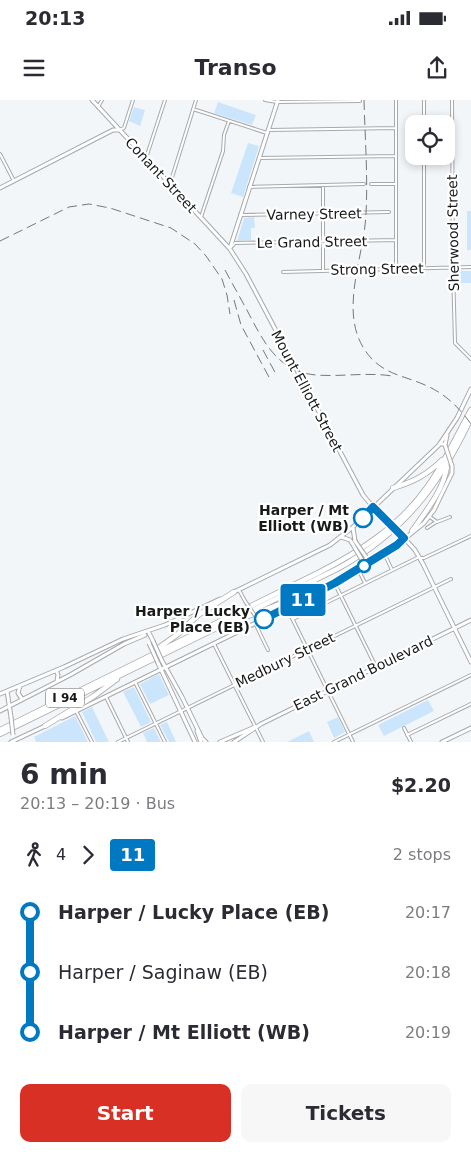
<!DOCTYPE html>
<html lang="en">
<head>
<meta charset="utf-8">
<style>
  :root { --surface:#fff; --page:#f7f7f7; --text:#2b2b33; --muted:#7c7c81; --accent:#d93025 }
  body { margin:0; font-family:"DejaVu Sans",sans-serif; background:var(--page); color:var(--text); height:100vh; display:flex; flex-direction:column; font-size:19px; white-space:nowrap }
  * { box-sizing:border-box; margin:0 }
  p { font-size:16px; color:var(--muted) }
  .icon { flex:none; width:28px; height:28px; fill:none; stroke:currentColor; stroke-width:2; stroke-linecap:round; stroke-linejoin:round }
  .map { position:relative; height:642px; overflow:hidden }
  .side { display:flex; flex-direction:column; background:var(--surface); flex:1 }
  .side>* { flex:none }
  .badge { padding:0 10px; border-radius:4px; font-size:18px; line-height:32px }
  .tools { position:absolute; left:405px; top:15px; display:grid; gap:10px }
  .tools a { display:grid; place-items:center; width:50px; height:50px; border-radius:10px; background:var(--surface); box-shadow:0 2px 8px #0003; font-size:25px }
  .map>.badge { position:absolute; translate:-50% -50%; box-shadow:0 0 0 2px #fff }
  .legs { display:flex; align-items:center; gap:8px; height:55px; padding:0 20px; font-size:16px }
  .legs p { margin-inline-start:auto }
  .headline { display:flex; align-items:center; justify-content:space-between; height:85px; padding:0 20px }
  h1 { font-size:28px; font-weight:700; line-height:38px }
  .primary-button { display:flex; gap:10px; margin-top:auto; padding:10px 20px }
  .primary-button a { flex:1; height:58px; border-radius:10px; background:var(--accent); color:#fff; font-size:20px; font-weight:700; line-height:58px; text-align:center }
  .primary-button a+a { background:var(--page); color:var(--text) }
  ul { padding:0 20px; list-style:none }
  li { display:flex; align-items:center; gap:18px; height:60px; font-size:19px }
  li i { display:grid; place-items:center; width:8px; height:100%; margin:0 6px; background:currentColor }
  li i::after { content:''; width:12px; height:12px; margin:-6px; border:4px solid; border-radius:50%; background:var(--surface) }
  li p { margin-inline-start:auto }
  li:first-child i { background:linear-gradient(#0000 50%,currentColor 0) }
  li:last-child i { background:linear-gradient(currentColor 50%,#0000 0) }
  .status { display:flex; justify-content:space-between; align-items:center; height:35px; padding:0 25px; background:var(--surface); direction:ltr }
  .status svg { height:14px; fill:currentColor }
  header { display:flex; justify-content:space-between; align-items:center; height:65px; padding:0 20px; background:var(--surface); font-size:22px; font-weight:700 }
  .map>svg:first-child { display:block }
</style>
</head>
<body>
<div class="status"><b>20:13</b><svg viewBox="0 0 49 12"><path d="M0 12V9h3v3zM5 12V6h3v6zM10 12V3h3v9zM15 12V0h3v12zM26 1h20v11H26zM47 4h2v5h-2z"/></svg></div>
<header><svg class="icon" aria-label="menu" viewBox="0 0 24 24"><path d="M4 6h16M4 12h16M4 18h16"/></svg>Transo<svg class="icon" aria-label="share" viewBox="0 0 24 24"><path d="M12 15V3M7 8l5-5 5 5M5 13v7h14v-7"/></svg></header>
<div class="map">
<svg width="471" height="642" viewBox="0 0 471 642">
  <rect width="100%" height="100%" fill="#f3f6f9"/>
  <path fill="#cbe6fc" d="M 218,2 L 256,15 L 252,25 L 214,13 Z
    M 134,7 L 145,10 L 140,26 L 129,21 Z
    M 248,43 L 259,46 L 243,97 L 231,93 Z
    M 467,111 L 471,111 L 471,150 L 467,150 Z
    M 254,117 L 255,128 L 251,128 L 251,140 L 237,141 L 244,118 Z
    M 456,171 L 471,171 L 471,183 L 457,183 Z
    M 159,574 L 169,595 L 150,604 L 140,584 Z
    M 134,587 L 151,622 L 141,627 L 123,592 Z
    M 428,600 L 434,611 L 384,636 L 378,625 Z
    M 92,607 L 109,642 L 96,642 L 82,612 Z
    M 75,616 L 88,642 L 36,642 L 34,637 Z
    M 338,617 L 345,632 L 334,638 L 327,622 Z
    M 167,622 L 176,642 L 169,642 L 160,625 Z
    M 154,628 L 161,642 L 147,642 L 143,633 Z
    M 309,631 L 314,642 L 287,642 Z"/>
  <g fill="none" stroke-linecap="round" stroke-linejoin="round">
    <defs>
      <path id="street" d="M 265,0 L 277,2 L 360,1
        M 452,0 L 453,168 L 455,243 L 471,259
        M 98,7 L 102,0
        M 193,9 L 267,33
        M 424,24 L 424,0
        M 119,30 L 124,28 L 133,0
        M 268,30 L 396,28
        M 0,54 L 14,81
        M 146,58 L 165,0
        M 259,58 L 396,56
        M 170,84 L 196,0
        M 371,84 L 396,84
        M 323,85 L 323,170
        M 249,87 L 364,84
        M 240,115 L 389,112
        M 201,117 L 223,51 L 224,35 L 229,21
        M 231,147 L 235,143 L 396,140
        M 424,168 L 424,56
        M 396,169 L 396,0
        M 283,172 L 471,167
        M 430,417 L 437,422 L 450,417
        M 427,428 L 436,422
        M 384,453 L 392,470
        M 358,469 L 365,483
        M 335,484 L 376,567
        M 239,490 L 245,501
        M 287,508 L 353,642
        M 293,519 L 417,458 L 424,458 L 471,436
        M 255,523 L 268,550
        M 214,544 L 263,642
        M 135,582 L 165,642
        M 106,597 L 128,642
        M 76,611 L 92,642
        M 404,628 L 411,642
        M 407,635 L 471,604
        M 118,642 L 451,479
        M 334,642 L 471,575"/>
      <path id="secondary" d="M 92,0 L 230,149 L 246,174 L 363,395 L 373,407
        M 0,88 L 113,30 L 119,30
        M 230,148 L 278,0
        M 440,343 L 445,345 L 447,335
        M 353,428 L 355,441
        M 341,437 L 350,440 L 352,443
        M 404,438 L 415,450 L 423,464 L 471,562
        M 335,483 L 397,445 L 424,423 L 434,410 L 452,373 L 452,366
        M 234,492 L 330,445 L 353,427 L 439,345 L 457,318 L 471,289
        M 148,531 L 153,541
        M 162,561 L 182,597 L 202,638 L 206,642
        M 158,563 L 195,642
        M 56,570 L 58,575 L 57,581
        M 20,586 L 18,593 L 22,599
        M 7,591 L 11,617
        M 0,594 L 64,567 L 123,539 L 165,525 L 220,499
        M 0,611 L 70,575 L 124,544 L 145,535
        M 62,618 L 323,490
        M 197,631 L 201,642
        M 11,642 L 45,626
        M 220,642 L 255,627
        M 234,642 L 261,624 L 471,520
        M 442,642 L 471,628"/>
      <path id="highway" d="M 393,388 C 413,382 427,375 442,360
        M 412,431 C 426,411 443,391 447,367
        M 238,520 L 335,483
        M 157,549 L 178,534 L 198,515 L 234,492
        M 45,626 L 94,596 L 117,579
        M 0,630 L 318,473 C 361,451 400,426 428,386 C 445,362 457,335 471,310
        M 0,634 L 337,469 C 403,433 439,386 471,318"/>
    </defs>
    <use href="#street" stroke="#a7a9ac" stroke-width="4"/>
    <use href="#secondary" stroke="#a7a9ac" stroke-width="5"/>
    <use href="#highway" stroke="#a7a9ac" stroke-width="6"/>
    <use href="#street" stroke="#fff" stroke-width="2"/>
    <use href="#secondary" stroke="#fff" stroke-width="3"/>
    <use href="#highway" stroke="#fff" stroke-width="4.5"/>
    <path stroke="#757778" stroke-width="1" stroke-dasharray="10 5" stroke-linecap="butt" d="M 364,0 C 365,38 368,76 366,114 C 364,160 335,218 371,258 C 387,275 405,276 425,285 C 444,293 459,307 471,324
      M 0,141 L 69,107 L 89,104 L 110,108 L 171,128 L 195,144 L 206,156 L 222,179 L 227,195 L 230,214
      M 225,170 C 233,185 241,199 249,214 C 264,243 279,272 316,275 C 341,277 367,272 392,276
      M 234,200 L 241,225 L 270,279
      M 263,250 L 277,276"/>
    <defs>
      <path id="street-bridge" d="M 245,501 L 256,517"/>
      <path id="secondary-bridge" d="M 445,345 L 452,366
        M 373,407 L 404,438
        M 355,441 L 366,457
        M 352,443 L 362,460
        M 153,541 L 162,561
        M 149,543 L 158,563
        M 11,617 L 13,635"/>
    </defs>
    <use href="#street-bridge" stroke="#a7a9ac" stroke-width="4" stroke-linecap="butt"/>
    <use href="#secondary-bridge" stroke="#a7a9ac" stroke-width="5" stroke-linecap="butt"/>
    <use href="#street-bridge" stroke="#fff" stroke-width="2"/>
    <use href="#secondary-bridge" stroke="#fff" stroke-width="3"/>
  </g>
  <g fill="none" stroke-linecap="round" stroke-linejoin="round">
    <defs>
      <path id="line-1" d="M 264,519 L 335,483 L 397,445 L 404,438 L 373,407 L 363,418"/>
    </defs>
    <use href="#line-1" stroke="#fff" stroke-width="11"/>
    <use href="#line-1" stroke="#0079c2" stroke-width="8"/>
  </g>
  <g fill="#fff" stroke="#0079c2" stroke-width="2.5">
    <circle cx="363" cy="418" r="9"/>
    <circle cx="364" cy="466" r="6"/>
    <circle cx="264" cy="519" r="9"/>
  </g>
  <g text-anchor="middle" stroke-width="4.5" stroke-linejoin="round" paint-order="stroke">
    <rect fill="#fff" stroke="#5d5e5e" stroke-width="1" x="46" y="588.5" width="38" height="19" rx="4"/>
    <g font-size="12" font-weight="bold" fill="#181919">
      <text x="65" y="602">I 94</text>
    </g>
    <g font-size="14" fill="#181919" stroke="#fff">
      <text transform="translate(161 75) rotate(47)" y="5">Conant Street</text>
      <text transform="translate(314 114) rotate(-1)" y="5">Varney Street</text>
      <text transform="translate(453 133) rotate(-91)" y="5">Sherwood Street</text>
      <text transform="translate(312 142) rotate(-1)" y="5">Le Grand Street</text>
      <text transform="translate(377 169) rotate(-1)" y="5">Strong Street</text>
      <text transform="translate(307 291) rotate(62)" y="5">Mount Elliott Street</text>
      <text transform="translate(285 560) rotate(-26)" y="5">Medbury Street</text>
      <text transform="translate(363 573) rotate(-26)" y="5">East Grand Boulevard</text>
    </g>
    <g font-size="14" font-weight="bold" fill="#181919" stroke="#fff" text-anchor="end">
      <text x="349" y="415">Harper / Mt<tspan x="349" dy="16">Elliott (WB)</tspan></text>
      <text x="250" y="516">Harper / Lucky<tspan x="250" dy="16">Place (EB)</tspan></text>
    </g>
  </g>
</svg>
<div class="tools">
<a><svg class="icon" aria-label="locate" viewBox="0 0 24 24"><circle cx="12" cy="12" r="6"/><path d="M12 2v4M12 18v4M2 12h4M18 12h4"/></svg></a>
</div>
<b class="badge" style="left:303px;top:500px;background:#0079c2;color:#fff">11</b>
</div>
<section class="side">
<div class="headline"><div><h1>6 min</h1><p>20:13 – 20:19 · Bus</p></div><b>$2.20</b></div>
<div class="legs"><svg class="icon" aria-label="walk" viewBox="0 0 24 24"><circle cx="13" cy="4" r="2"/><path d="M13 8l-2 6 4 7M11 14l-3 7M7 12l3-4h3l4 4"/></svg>4<svg class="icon" aria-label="forward" viewBox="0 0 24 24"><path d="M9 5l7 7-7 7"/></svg><b class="badge" style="background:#0079c2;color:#fff">11</b><p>2 stops</p></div>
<ul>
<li><i style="color:#0079c2"></i><b>Harper / Lucky Place (EB)</b><p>20:17</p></li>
<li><i style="color:#0079c2"></i><span>Harper / Saginaw (EB)</span><p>20:18</p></li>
<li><i style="color:#0079c2"></i><b>Harper / Mt Elliott (WB)</b><p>20:19</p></li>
</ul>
<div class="primary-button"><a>Start</a><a>Tickets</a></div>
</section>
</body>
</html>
